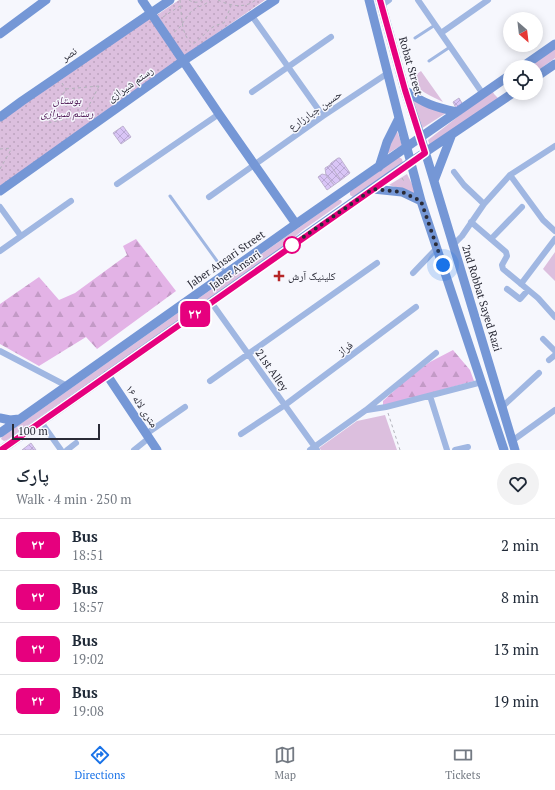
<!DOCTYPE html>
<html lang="en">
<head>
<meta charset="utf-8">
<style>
  :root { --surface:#fff; --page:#f2f2f3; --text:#1f2937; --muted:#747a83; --line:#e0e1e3; --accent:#1a73e8 }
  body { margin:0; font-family:"PT Serif","Noto Naskh Arabic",serif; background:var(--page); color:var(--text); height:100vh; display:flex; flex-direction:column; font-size:15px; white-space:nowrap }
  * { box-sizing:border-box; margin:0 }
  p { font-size:13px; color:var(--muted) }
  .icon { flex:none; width:22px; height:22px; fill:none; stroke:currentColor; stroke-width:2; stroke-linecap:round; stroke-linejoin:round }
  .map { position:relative; height:450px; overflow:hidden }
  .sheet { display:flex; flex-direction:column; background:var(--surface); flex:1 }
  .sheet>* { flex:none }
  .badge { padding:0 8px; border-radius:6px; font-size:14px; line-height:26px }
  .needle { width:26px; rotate:152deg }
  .tools { position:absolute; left:503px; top:12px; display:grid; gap:8px }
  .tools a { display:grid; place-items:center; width:40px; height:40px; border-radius:50%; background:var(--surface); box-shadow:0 2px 10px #0003; font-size:20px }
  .scale { position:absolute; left:12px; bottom:10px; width:88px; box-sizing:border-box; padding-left:4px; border:2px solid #2a2b37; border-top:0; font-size:11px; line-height:14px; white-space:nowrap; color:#2a2b37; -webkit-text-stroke:3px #f6f7fd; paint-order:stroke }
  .you { position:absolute; width:20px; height:20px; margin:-10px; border:3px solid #fff; border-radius:50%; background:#1a73e8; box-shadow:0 0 0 6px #1a73e833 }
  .map>.badge { position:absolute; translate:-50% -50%; box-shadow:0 0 0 2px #fff }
  .round { display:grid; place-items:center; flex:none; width:42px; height:42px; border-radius:21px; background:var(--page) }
  .head { display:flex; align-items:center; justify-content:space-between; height:68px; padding:0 16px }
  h1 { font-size:19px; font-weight:600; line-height:30px }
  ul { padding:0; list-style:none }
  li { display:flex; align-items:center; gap:12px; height:52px; padding:0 16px; border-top:1px solid var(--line) }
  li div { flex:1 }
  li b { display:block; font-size:15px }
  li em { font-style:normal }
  li .badge { min-width:44px; font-weight:700; text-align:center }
  .menu { display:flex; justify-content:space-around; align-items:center; height:56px; border-top:1px solid var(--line); background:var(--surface); font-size:11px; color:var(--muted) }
  .menu a { display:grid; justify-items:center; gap:2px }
  .menu .active { color:var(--accent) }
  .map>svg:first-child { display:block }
</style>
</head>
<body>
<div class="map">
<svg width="555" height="450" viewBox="0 0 555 450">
  <defs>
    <pattern id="forest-firs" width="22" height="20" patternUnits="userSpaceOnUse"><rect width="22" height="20" fill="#e3b3e6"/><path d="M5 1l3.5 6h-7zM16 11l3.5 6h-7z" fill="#c39ac6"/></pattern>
    <pattern id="park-dots" width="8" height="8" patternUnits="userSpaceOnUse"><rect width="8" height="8" fill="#dcbfde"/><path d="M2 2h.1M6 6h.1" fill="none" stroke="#bda4bf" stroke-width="1.8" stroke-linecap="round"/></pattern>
    <pattern id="building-cross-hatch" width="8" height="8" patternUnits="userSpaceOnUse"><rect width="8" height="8" fill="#d9c5f6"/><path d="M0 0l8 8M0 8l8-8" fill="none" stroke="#baa9d4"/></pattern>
  </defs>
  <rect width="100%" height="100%" fill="#f6f7fd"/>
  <path fill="#dcbfde" d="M 555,47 L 555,58 L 536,72 L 536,67 L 526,67 Z
    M 421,71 L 443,102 C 431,96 418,91 410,79 Z
    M 492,90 L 494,94 L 499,99 L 430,146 L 428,140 Z
    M 411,99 L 446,113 L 421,129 Z
    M 396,128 L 402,145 L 384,156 Z
    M 399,157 L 402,159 L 403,163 L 353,197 L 350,195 L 350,192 L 352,190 Z
    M 407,174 L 418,196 L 402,189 L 389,185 Z
    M 338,200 L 341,200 L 342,202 L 340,204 L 303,230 L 284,246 L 7,440 L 4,441 L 1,439 L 2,437 Z
    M 555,252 L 555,281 L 543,269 Z
    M 385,415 L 397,450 L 321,450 L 319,448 L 357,421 Z"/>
  <path fill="url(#forest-firs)" d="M 136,239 L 176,291 L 97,349 L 86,337 L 39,366 L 0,344 L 0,304 L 39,277 L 59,300 L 75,293 L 127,255 L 123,246 Z
    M 453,350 L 470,370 L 474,381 L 383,406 L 383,401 L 408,378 L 430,362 Z"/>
  <path fill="url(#park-dots)" d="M 179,0 L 265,0 L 184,56 L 157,15 Z
    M 151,13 L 183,61 L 0,191 L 0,118 Z"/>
  <path fill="url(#building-cross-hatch)" stroke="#beb2d0" d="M 459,98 L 463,105 L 456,108 L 453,102 Z
    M 123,126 L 131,137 L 121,144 L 113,133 Z
    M 338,158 L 340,158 L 350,173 L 341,180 L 330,165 L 331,163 Z
    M 330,165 L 341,180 L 334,185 L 326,175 L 325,168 Z
    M 322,174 L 326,175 L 334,185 L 327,190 L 318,177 Z
    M 31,443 L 36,450 L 22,450 Z"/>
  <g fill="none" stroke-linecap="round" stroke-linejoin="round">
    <path stroke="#b2b3bb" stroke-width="1" stroke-dasharray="3 3" stroke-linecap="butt" d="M 180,0 C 182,13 180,36 193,44 C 207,35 206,27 224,23 L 231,6
      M 189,0 C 193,3 198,3 202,0
      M 218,0 C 230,6 244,9 256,0
      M 163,17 L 180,6
      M 174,32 C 183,27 185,16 193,10 C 198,6 205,6 210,0
      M 62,83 L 66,89
      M 99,86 L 84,115 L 48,123 L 66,89 Z
      M 0,149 L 12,148
      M 0,169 L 12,148
      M 402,178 L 405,183
      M 388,413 L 400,450"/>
    <path stroke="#a0b7e2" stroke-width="3" d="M 415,38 L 435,25
      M 429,61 L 450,47
      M 170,196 L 225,272"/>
    <path stroke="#a0b7e2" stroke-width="6" d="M 418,0 L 483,94
      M 382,5 L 389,0
      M 252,16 L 323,116
      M 441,33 L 488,0
      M 252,92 L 331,37
      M 454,172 L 464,185 L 484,204
      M 510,175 L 543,220 L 555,231
      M 117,184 L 219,114
      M 209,197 L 323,116 L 388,73
      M 0,207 L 21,236
      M 471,222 L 506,252 L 507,256 L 502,265 L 503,269 L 538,298 L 555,317
      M 491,239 L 522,207
      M 453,245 L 462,236 L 484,204 L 510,175 L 555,146
      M 0,251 L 71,201
      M 413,273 L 437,248
      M 521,284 L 555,239
      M 507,289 L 520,299 L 528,290
      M 211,302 L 317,450
      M 543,339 L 555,351
      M 0,351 L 67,386
      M 549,360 L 555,355
      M 210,381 L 377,263
      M 430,396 L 447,450
      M 502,407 L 539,373
      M 367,410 L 386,407 L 482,382
      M 41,422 L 61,450
      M 146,434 L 185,407
      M 241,434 L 285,405 L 416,307
      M 512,441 L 555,410
      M 67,450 L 76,443
      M 134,450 L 149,438
      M 310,450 L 366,410 L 436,353
      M 455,450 L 468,447"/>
    <path stroke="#7597d6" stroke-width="9" d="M 142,0 L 219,114 L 296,224
      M 369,0 L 399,118 L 421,201 L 504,450
      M 380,0 L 405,90 L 421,138 L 515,450
      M 0,34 L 46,0
      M 522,67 L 555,44
      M 536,77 L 555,64
      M 405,90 C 424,104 435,107 457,112
      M 0,117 L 22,101 L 170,0
      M 379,167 L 387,142 L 399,118
      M 434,181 L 452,134
      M 373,189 L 402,192 L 421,201
      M 0,191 L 183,61 L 275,0
      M 107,375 L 157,450
      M 0,418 L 10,420 L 19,419
      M 0,433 L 296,224 L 510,75
      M 1,450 L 390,176 L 513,93"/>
  </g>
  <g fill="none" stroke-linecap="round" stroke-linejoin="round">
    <defs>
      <path id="line" d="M 1,450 L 425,153 L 405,90 L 380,0"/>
    </defs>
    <use href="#line" stroke="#fff" stroke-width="9"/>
    <use href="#line" stroke="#e6007e" stroke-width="6"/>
    <path stroke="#2a2b37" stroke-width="4" stroke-dasharray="0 7.2" d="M 292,245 L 373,189 L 402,192 L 421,201 L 443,265"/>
  </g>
  <circle fill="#fff" stroke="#e6007e" stroke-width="2" cx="292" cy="245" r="8"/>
  <path fill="#b62627" stroke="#f6f7fd" stroke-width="1.5" d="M277 270h4v4h4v4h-4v4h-4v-4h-4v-4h4z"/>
  <g text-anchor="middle" stroke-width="3" stroke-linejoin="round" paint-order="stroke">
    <g font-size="11" fill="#2a2b37" stroke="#f6f7fd">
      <text transform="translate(69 54) rotate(-34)" y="4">نصر</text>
      <text transform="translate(411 66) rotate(74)" y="4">Robat Street</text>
      <text transform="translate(130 84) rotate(-35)" y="4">رستم شیرازی</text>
      <text transform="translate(315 110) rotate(-35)" y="4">حسین جبارزارع</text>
      <text transform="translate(226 259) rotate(-35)" y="4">Jaber Ansari Street</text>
      <text transform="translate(235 270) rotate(-35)" y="4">Jaber Ansari</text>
      <text transform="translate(482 298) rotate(73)" y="4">2nd Robbat Sayed Razi</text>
      <text transform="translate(345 348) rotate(-36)" y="4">فراز</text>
      <text transform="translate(272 370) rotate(55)" y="4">21st Alley</text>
      <text transform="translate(142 406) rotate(56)" y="4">۱۶ متری لاله</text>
    </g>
    <g font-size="11" font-style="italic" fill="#49104f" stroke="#f6f7fd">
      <text x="67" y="104">بوستان<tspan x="67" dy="13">رستم شیرازی</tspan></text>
    </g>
    <g font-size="11" fill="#2a2b37" stroke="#f6f7fd" text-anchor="start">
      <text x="288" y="280">کلینیک آرش</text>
    </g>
  </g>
</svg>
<div class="tools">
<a><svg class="needle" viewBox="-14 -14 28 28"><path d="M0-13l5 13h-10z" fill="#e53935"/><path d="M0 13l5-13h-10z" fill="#747a83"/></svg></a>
<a><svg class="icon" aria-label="locate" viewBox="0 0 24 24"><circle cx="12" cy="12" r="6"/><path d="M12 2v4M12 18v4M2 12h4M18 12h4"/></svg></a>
</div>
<div class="scale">100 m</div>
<div class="you" style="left:443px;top:265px"></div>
<b class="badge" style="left:195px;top:314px;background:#e6007e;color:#fff">۲۲</b>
</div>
<section class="sheet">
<div class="head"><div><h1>پارک</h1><p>Walk · 4 min · 250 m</p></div><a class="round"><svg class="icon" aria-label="heart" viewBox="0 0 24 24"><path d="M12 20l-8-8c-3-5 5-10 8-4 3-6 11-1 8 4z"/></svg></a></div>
<ul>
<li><span class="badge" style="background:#e6007e;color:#fff">۲۲</span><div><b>Bus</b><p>18:51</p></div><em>2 min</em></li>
<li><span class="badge" style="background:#e6007e;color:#fff">۲۲</span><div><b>Bus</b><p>18:57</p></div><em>8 min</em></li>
<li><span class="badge" style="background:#e6007e;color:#fff">۲۲</span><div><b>Bus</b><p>19:02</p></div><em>13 min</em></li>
<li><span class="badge" style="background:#e6007e;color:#fff">۲۲</span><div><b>Bus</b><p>19:08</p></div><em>19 min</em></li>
</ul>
</section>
<nav class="menu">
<a class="active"><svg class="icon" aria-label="directions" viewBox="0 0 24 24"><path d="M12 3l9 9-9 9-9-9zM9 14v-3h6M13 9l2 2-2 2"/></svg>Directions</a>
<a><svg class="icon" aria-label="map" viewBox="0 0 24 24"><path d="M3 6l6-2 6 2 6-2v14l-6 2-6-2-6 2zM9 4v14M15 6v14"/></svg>Map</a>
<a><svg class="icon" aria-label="tickets" viewBox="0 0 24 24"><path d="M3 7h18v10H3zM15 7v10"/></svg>Tickets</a>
</nav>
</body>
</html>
